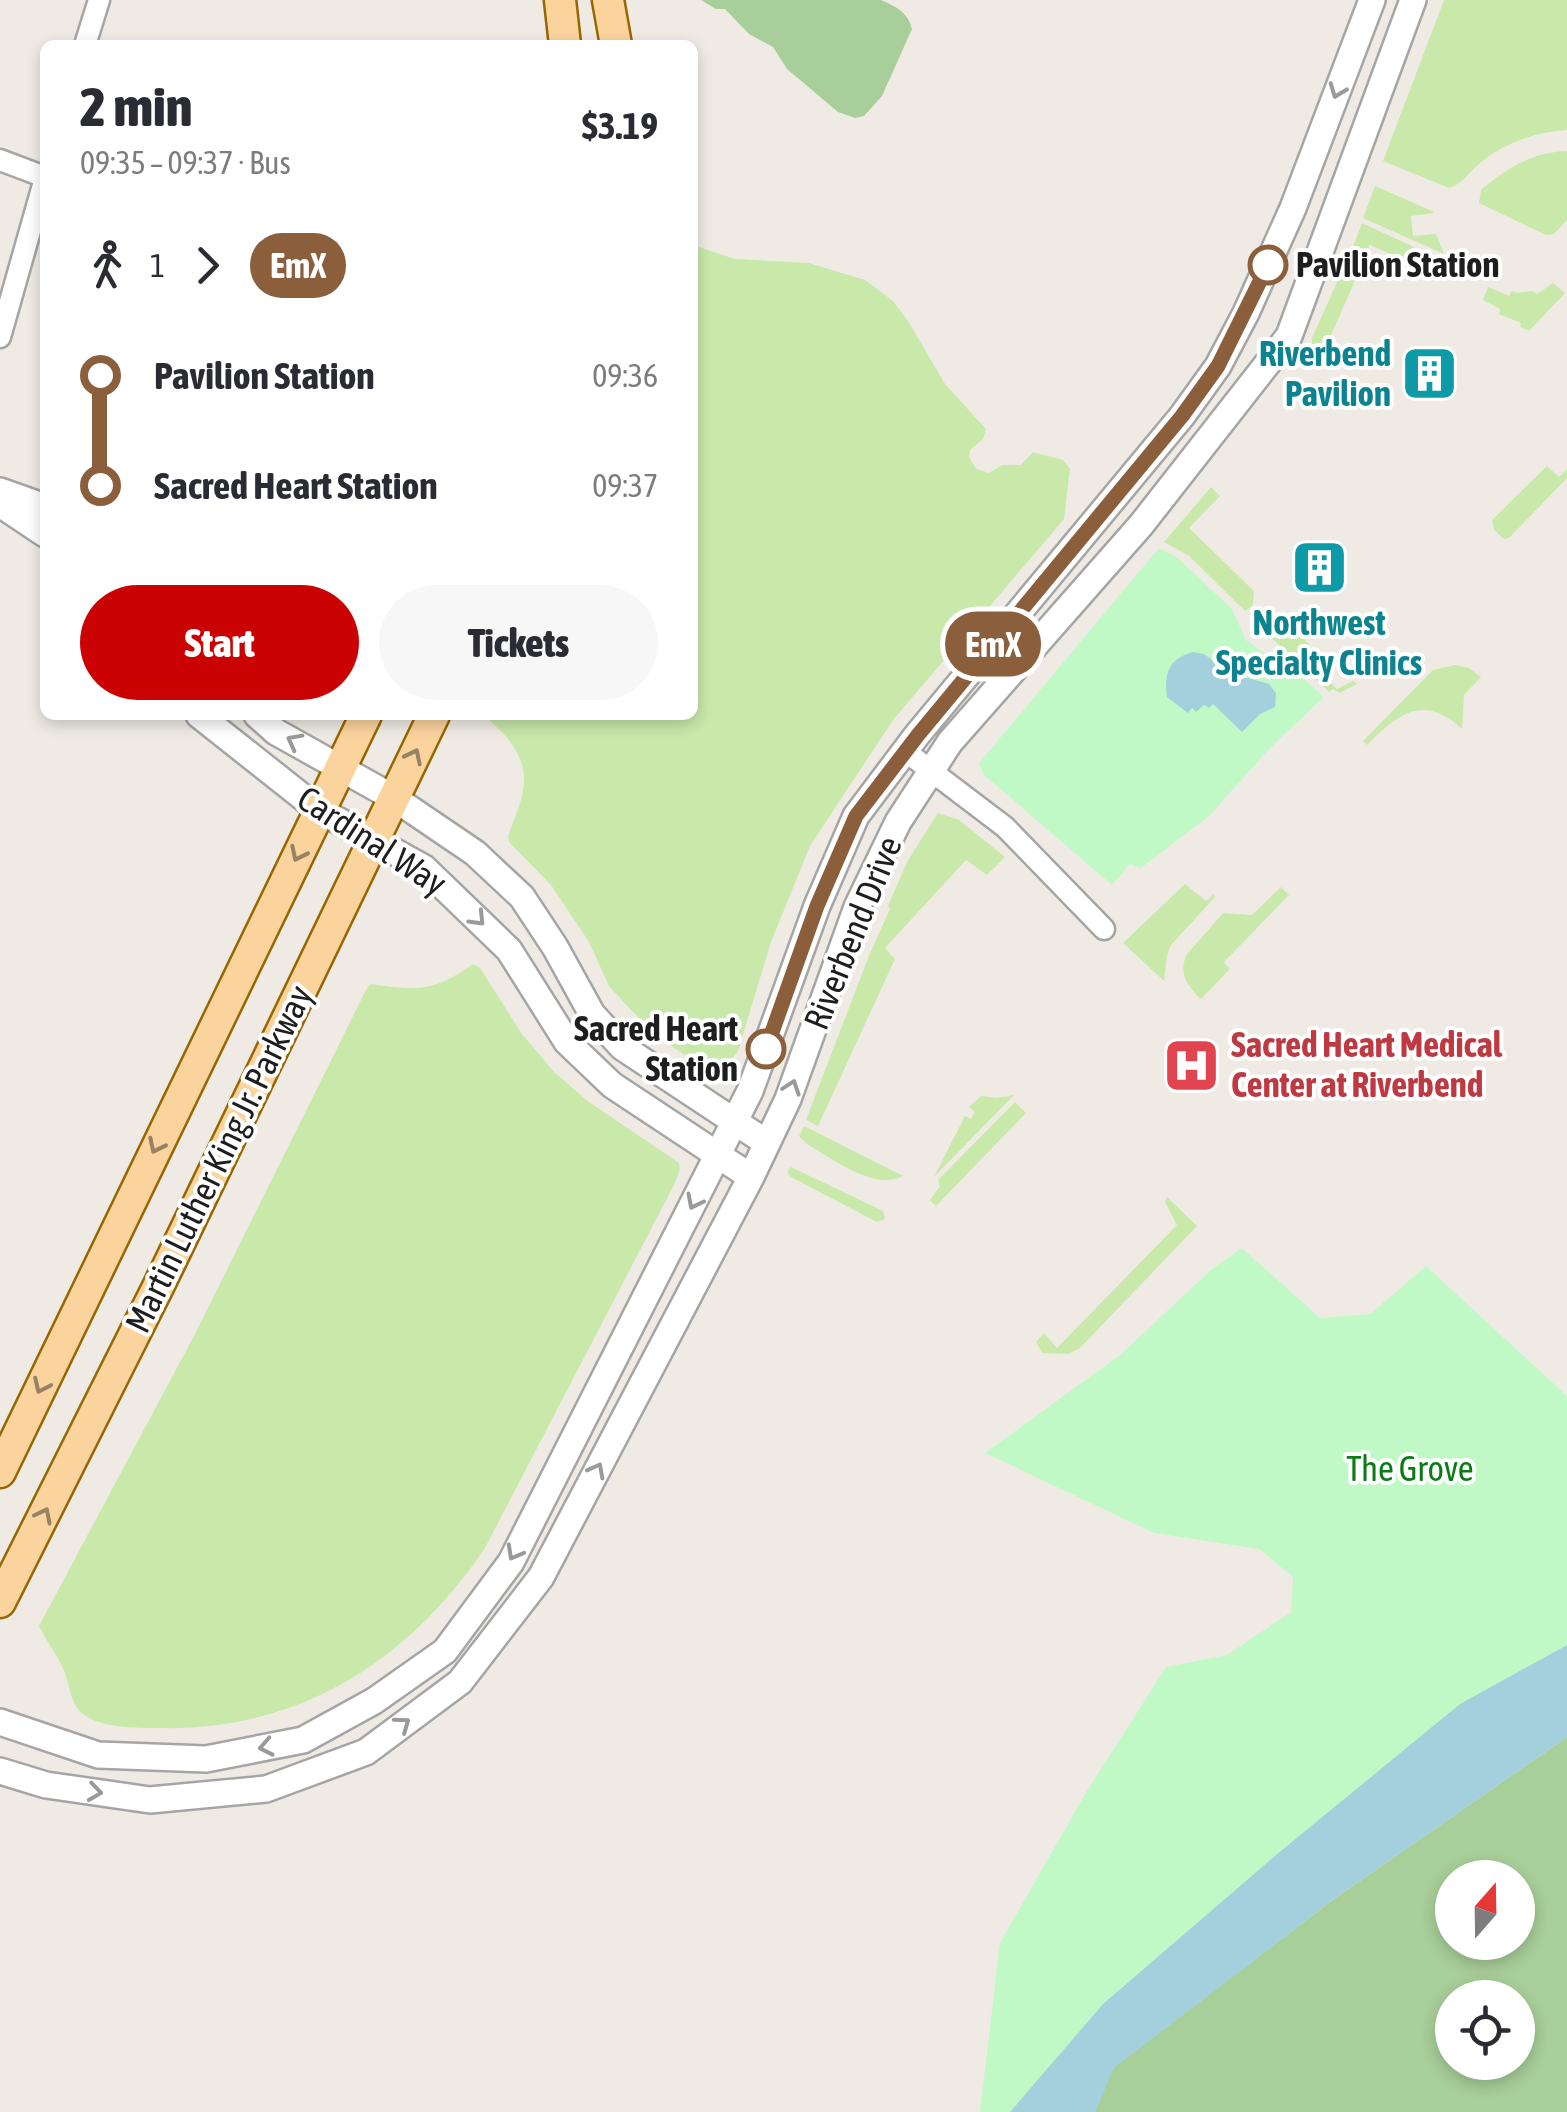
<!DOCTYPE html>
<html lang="en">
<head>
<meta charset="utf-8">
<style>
  :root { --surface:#fff; --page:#f7f7f7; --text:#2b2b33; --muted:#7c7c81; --accent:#ca0302 }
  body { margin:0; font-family:"Asap Condensed",sans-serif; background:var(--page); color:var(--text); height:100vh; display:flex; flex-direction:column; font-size:38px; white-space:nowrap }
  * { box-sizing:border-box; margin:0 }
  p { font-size:32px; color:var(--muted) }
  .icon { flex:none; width:55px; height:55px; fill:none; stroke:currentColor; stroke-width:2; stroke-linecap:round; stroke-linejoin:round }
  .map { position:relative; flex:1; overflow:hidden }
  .panel { position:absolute; left:40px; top:40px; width:658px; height:680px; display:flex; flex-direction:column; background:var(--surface); border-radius:15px; box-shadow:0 5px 15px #0003 }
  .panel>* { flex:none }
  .badge { padding:0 20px; border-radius:32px; font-size:35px; line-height:65px }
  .needle { width:65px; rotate:20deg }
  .controls { position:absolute; left:1435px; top:1860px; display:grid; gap:20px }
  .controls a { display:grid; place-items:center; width:100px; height:100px; border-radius:50%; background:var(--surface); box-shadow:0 5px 15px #0003; font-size:50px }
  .map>.badge { position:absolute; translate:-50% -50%; box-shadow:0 0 0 5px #fff }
  .legs { display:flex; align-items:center; gap:15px; height:110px; padding:0 40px; font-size:32px }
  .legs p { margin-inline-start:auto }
  .head { display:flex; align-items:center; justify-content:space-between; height:170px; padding:0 40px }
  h1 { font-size:55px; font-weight:800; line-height:75px }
  .action { display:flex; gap:20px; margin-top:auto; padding:20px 40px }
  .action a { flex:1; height:115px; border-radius:60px; background:var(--accent); color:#fff; font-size:40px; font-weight:800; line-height:115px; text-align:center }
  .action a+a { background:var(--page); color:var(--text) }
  ul { padding:0 40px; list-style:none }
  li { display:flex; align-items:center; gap:35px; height:110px; font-size:38px }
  li i { display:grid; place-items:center; width:15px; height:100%; margin:0 12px; background:currentColor }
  li i::after { content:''; width:25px; height:25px; margin:-12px; border:8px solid; border-radius:50%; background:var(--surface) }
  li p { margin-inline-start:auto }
  li:first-child i { background:linear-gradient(#0000 50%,currentColor 0) }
  li:last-child i { background:linear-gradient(currentColor 50%,#0000 0) }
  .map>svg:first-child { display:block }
</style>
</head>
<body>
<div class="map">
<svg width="1567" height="2112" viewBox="0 0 1567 2112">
  <rect width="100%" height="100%" fill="#efebe4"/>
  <path fill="#c8e9aa" d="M 1444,0 L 1567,0 L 1567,130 C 1537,132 1502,143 1479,164 C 1468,173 1463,184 1449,188 L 1383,161 Z
    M 1567,151 L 1567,220 L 1554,234 L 1546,235 L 1479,203 L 1481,190 C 1506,168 1533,152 1567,151 Z
    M 1375,186 L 1432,211 L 1434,213 L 1411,216 L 1413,236 L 1436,234 L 1444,254 L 1363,218 Z
    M 1362,223 L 1414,247 L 1408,262 L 1370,245 L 1358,270 L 1346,265 Z
    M 693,245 L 735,259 L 809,263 L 865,280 L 893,301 L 908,321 L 945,384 L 986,429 L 983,439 L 970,450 L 969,457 L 976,469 L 989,473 L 1002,465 L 1021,465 L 1033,452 L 1063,460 L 1070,469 L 1064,519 L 893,720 L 810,846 L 771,942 L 738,1051 L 722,1072 L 706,1069 L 662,1040 L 630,1009 L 609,986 L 589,942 L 551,885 L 509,842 L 508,836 C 522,798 536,775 508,739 C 501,730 492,724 486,716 L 692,715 Z
    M 1343,269 L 1358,274 L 1321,358 L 1312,347 L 1312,338 Z
    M 1553,283 L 1565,293 L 1529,331 L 1520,327 L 1521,323 L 1499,314 L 1500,309 L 1483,300 L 1488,287 L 1509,296 L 1512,291 L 1518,293 L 1532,291 L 1537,294 Z
    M 1547,466 L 1559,477 L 1567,469 L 1567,478 L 1509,538 L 1504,539 L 1494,530 L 1492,520 Z
    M 1211,487 L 1220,496 L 1189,528 L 1254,591 L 1253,605 L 1245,611 L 1189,556 L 1164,542 Z
    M 1285,620 L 1310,645 L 1302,655 L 1337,689 L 1353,681 L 1357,684 L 1340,693 L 1333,689 L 1329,692 L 1264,631 L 1270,622 Z
    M 1455,665 L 1469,668 L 1481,677 L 1464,695 L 1462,729 C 1423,693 1398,714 1367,745 L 1363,741 L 1433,670 Z
    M 938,813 L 959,820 L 1005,857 L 987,875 L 966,860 L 885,948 L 895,959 L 818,1126 L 806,1120 L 870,953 L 890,909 L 888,906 L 907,862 Z
    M 1185,884 L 1206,901 L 1214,894 L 1215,897 L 1171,945 L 1167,955 L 1164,981 L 1123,943 Z
    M 1281,887 L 1289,895 L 1224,962 L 1230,969 L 1201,999 C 1187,986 1178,973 1187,954 L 1223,913 L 1252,915 Z
    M 473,964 L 480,968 L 522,1034 L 554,1072 L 589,1102 L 679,1163 L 680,1169 L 675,1183 L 485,1548 C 408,1662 298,1732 157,1728 C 135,1728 101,1728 83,1714 C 72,1706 71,1692 67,1680 C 62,1659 48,1645 39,1626 L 195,1334 L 367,988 L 371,984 C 418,991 433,992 473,964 Z
    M 1014,1095 L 934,1177 L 965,1116 L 971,1119 L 975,1112 L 969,1107 L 981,1096 L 997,1098 Z
    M 1015,1102 L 1026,1113 L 936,1206 L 930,1200 L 940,1186 L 938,1180 Z
    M 804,1126 L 903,1176 C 873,1191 834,1159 808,1145 L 799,1136 Z
    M 791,1167 L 883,1211 L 885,1219 L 877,1222 L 791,1177 L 787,1172 Z
    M 1167,1197 L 1197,1226 L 1080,1348 L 1068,1354 L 1042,1353 L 1036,1342 L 1044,1333 L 1057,1348 L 1177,1225 L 1165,1202 Z"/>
  <path fill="#a8ce99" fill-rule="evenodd" d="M 701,0 L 881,0 C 895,6 908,12 912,29 L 882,96 L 864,116 L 855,118 L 838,112 L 787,69 L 773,47 L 749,34 L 725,9 L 716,9 Z
    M 1567,1737 L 1567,2112 L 1095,2112 L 1113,2068 L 1334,1899 ZM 1452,1878 L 1518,1878 L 1518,1942 L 1452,1942 ZM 1452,1998 L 1518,1998 L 1518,2062 L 1452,2062 Z"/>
  <path fill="#c1f9c6" d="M 1159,548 L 1178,558 L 1232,609 L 1246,640 L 1270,657 L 1285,662 L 1324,697 L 1269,749 L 1209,816 L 1141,868 L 1130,864 L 1112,885 L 983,774 L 979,763 Z
    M 1242,1248 L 1320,1318 L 1370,1314 L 1426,1266 L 1567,1396 L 1567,1645 L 1460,1704 L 1103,2004 L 1010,2112 L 980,2112 L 1000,1943 L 1087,1791 L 1166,1667 L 1227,1655 L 1291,1612 L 1293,1577 L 1259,1549 L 1154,1533 L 985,1453 L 1120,1355 L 1211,1270 Z"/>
  <path fill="#a4cfdc" d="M 1193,652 L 1204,654 L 1230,673 L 1269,684 L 1276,693 L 1275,707 L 1260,714 L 1242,732 L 1213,704 L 1209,708 L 1204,705 L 1196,712 L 1192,708 L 1188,713 L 1167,697 C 1164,674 1168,659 1193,652 Z
    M 1567,1645 L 1567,1737 L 1334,1899 L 1114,2068 L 1095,2112 L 1010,2112 L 1103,2004 L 1276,1855 L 1460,1704 Z"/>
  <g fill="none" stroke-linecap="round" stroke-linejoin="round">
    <defs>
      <path id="minor" d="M 85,45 L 99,0
        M 0,160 L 45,177
        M 0,337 L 45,178
        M 905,751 L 1005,827 L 1104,929"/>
      <path id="tertiary" d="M 0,491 L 45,507
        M 0,504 L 45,534
        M 199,715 L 319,810 L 424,868 L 509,950 L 567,1042 L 612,1085 L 751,1177
        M 257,715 L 276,732 L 394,798 L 475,853 L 522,897 L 555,947 L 592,1014 L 622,1047 L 767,1143
        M 0,1722 L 98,1755 L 206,1759 L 303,1740 L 374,1701 L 445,1651 L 511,1562 L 750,1091 L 817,906 L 856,816 L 917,735 L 1182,416 L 1218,366 L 1246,313 L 1293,208 L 1372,0
        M 0,1771 L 46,1785 L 150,1800 L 266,1789 L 366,1752 L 460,1682 L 541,1577 L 751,1177 L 788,1099 L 857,907 L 898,822 L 950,742 L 1141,525 L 1289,336 L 1413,0"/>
      <path id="primary" d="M 560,0 L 565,45
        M 608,0 L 616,45
        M 0,1472 L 366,715
        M 0,1602 L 159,1285 L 434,715"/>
    </defs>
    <use href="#minor" stroke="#a5a5a5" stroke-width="25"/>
    <use href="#tertiary" stroke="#a5a5a5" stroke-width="30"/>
    <use href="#primary" stroke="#966601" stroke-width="35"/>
    <use href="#minor" stroke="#fff" stroke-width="20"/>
    <use href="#tertiary" stroke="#fff" stroke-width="25"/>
    <use href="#primary" stroke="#fbd39d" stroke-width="30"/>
  </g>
  <defs><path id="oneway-chevron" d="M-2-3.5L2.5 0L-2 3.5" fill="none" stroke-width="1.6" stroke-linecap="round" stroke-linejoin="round" transform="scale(2.5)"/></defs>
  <g stroke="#9a9a9a">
    <use href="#oneway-chevron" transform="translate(1337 91) rotate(111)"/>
    <use href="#oneway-chevron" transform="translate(294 741) rotate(-152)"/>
    <use href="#oneway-chevron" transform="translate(478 919) rotate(46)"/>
    <use href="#oneway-chevron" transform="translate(792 1087) rotate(-71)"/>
    <use href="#oneway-chevron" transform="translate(694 1202) rotate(117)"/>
    <use href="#oneway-chevron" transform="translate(597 1470) rotate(-62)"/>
    <use href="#oneway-chevron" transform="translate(514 1553) rotate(119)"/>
    <use href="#oneway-chevron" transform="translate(403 1724) rotate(-36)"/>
    <use href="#oneway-chevron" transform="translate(266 1747) rotate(169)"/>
    <use href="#oneway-chevron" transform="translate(95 1792) rotate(8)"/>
  </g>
  <g stroke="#988264">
    <use href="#oneway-chevron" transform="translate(414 756) rotate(-64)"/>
    <use href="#oneway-chevron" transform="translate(298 854) rotate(116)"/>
    <use href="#oneway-chevron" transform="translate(156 1146) rotate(116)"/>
    <use href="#oneway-chevron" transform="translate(41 1386) rotate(115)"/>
    <use href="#oneway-chevron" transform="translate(44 1515) rotate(-63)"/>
  </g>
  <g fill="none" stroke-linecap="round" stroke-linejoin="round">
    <defs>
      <path id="line-1" d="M 766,1049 L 817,906 L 856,816 L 918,735 L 1182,416 L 1218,366 L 1268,265"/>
    </defs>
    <use href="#line-1" stroke="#fff" stroke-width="22"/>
    <use href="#line-1" stroke="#8b5e3c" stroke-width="15"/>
  </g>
  <defs>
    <symbol id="building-square" viewBox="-11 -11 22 22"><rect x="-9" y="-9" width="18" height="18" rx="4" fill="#0f9aa8" stroke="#fff"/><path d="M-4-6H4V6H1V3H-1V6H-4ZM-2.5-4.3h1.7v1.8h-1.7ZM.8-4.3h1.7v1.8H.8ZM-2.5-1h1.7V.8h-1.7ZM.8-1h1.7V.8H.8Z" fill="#fff"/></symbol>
    <symbol id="hospital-square" viewBox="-11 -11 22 22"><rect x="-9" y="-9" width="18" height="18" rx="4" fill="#e0444e" stroke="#fff"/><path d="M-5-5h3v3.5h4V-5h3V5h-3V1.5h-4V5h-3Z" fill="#fff"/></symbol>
  </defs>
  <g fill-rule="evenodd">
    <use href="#building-square" x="1398" y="342" width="63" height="63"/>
    <use href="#building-square" x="1288" y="536" width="63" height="63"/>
    <use href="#hospital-square" x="1160" y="1034" width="63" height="63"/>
  </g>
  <g fill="#fff" stroke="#8b5e3c" stroke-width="5">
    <circle cx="1268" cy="265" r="18"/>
    <circle cx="766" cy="1049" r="18"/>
  </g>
  <g text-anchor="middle" stroke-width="8" stroke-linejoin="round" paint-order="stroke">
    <g font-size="35" font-weight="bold" fill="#1e1e1e" stroke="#fff" text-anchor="start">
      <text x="1296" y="277">Pavilion Station</text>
      <text x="738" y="1041" text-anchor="end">Sacred Heart<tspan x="738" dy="40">Station</tspan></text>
    </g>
    <g font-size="35" font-weight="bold" fill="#0d838f" stroke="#fff" text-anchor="end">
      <text x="1391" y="366">Riverbend<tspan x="1391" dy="40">Pavilion</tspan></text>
      <text x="1319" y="635" text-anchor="middle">Northwest<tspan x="1319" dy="40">Specialty Clinics</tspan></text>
    </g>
    <g font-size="35" fill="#1e1e1e" stroke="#fff">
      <text transform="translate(372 841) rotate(33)" y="12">Cardinal Way</text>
      <text transform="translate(853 933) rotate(-68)" y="12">Riverbend Drive</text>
      <text transform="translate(219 1159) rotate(-64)" y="12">Martin Luther King Jr. Parkway</text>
    </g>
    <g font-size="35" font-weight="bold" fill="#be3a42" stroke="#fff" text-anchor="start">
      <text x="1231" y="1057">Sacred Heart Medical<tspan x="1231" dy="40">Center at Riverbend</tspan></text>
    </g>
    <g font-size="35" fill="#0c7b16" stroke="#fff">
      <text x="1410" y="1481">The Grove</text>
    </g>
  </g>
</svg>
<div class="controls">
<a><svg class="needle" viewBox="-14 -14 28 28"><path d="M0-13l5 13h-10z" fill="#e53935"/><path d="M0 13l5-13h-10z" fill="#7c7c81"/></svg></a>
<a><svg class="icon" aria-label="locate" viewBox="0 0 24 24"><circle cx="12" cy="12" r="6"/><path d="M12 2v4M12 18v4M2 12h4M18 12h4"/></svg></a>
</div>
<b class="badge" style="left:993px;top:644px;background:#8b5e3c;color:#fff">EmX</b>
<section class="panel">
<div class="head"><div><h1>2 min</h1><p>09:35 – 09:37 · Bus</p></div><b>$3.19</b></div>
<div class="legs"><svg class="icon" aria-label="walk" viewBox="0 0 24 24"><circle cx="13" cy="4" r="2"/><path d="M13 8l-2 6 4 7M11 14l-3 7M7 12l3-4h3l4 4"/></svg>1<svg class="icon" aria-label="forward" viewBox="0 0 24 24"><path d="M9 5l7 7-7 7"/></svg><b class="badge" style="background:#8b5e3c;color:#fff">EmX</b></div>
<ul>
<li><i style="color:#8b5e3c"></i><b>Pavilion Station</b><p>09:36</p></li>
<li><i style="color:#8b5e3c"></i><b>Sacred Heart Station</b><p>09:37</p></li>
</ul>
<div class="action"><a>Start</a><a>Tickets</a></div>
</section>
</div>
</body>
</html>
